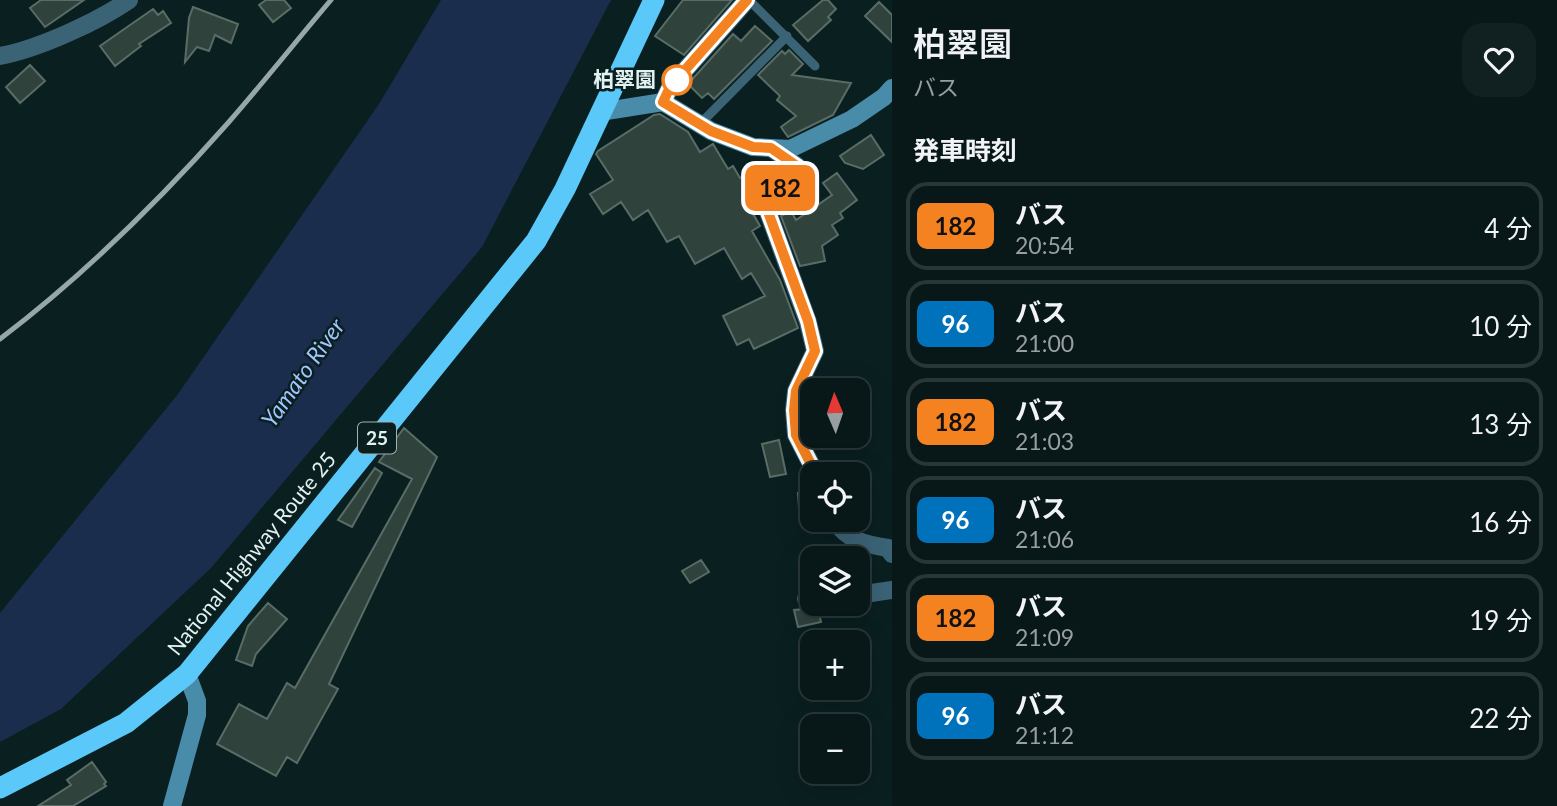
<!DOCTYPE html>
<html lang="ja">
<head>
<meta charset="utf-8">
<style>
  :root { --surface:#081718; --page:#112021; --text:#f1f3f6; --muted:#989fa2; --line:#293637 }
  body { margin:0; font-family:Lato,"Noto Sans JP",sans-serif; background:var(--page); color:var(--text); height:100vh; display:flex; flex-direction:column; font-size:26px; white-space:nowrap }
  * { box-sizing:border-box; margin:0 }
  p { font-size:23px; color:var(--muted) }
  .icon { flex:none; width:38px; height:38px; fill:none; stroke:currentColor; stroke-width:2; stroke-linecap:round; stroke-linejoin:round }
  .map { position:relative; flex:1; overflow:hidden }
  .sheet { display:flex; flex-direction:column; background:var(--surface); width:665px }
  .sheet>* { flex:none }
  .badge { padding:0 14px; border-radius:10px; font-size:24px; line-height:46px }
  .needle { width:46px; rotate:358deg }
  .fabs { position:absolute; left:800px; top:378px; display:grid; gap:14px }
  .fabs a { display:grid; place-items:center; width:70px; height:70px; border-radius:14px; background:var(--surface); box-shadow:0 7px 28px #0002,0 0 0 2px var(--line); font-size:35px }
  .map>.badge { position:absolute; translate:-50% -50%; box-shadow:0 0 0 4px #fff }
  h2 { padding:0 21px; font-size:26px; line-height:63px }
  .round { display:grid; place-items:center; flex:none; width:74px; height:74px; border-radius:21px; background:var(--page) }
  .headline { display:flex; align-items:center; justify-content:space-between; height:119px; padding:0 21px }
  h1 { font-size:33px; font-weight:600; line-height:52px }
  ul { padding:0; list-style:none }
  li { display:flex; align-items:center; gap:21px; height:88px; margin:0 14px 10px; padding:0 7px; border:4px solid var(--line); border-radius:21px }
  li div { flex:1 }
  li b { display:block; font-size:26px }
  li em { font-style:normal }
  li .badge { min-width:77px; font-weight:700; text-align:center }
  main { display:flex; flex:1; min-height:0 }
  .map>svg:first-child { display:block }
</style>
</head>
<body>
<main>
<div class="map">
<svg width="892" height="806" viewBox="0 0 892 806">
  <rect width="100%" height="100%" fill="#0a1f20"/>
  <path fill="#1a2d4c" d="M 441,0 L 611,0 L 482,247 L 211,568 L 61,709 L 0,742 L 0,613 L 178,394 L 379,104 Z"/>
  <path fill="#2f423c" stroke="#596d66" stroke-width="2" d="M 41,0 L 84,0 L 45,27 L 30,8 Z
    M 266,0 L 284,0 L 291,8 L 273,22 L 259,5 Z
    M 683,0 L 732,0 L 684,55 L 655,36 Z
    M 823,0 L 828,0 L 836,9 L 828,17 L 831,20 L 808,41 L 793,25 Z
    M 879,2 L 892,15 L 892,42 L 865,16 Z
    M 193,7 L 238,24 L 231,43 L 215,35 L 209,51 L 197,47 L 185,62 L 189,18 Z
    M 153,9 L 158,15 L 163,11 L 171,23 L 139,44 L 141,46 L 115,66 L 100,46 Z
    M 755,26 L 772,41 L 714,99 L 708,93 L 702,98 L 688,84 L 733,34 L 741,41 Z
    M 789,50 L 803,64 L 792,75 L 851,83 L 833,115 L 788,137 L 781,127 L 796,116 L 777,100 L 780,96 L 758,75 L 782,51 L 785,54 Z
    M 30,65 L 45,81 L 20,103 L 6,87 Z
    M 660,114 L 688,132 L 700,152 L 713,144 L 728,169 L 733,166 L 740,178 L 761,166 L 780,168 L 783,170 L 765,186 L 744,198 L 760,226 L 752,231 L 780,280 L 798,328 L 754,349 L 749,339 L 737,345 L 723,316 L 765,296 L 751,273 L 742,279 L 724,248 L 695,264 L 679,236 L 667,242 L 648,210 L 633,220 L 621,202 L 603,214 L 590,194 L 613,180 L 596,154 L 598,151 L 654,115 Z
    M 871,135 L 884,155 L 863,169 L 845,163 L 840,156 Z
    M 837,173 L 857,200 L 840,213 L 843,218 L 832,225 L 838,235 L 822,246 L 825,261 L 800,266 L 781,216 L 791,211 L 796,220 L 832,195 L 823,183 Z
    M 404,428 L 437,457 L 329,684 L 338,689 L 297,763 L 287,757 L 276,776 L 217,744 L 239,704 L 267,719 L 287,683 L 295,688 L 412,479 L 379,462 Z
    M 779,440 L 786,474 L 770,477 L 762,444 Z
    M 375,468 L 382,473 L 352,527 L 338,520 Z
    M 812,492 L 812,506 L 799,508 L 798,493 Z
    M 701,560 L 709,572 L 690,583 L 682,571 Z
    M 268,603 L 287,619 L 256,654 L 252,666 L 236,660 L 248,626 Z
    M 818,608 L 821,622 L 798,627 L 794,610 Z
    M 92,762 L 106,782 L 104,784 L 106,786 L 73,806 L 38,806 L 71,785 L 67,780 Z"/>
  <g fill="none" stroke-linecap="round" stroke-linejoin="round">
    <path stroke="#3b6376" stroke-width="9" d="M 749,0 L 815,66
      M 700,124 L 787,36"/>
    <path stroke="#3b6376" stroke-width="18" d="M 0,56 C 38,49 97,22 129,0
      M 663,102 L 670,87 L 747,0
      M 771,148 L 797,166 L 793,177 L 764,201 L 808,322 L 815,351 L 796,391 L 794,410 L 796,435 L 816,474
      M 834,520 C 849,541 863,544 888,548 L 892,554
      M 858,595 L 892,590
      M 806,599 L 812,599"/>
    <path stroke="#498caa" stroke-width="18" d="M 600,112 L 663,102 L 711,131 L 753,147 L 790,149 L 852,119 L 884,97 L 892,88
      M 172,806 L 197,715 L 197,701 L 187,674"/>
    <path stroke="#5ac9f9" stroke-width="21" d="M 0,788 L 126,723 L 187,674 L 536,241 L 565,189 L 654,0"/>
    <path stroke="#97a7a7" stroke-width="5" d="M 0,339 C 83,276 159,201 228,123 C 263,83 297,40 331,0"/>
  </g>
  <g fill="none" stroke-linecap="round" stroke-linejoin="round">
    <defs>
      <path id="line" d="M 747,0 L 670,87 L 663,102 L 711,131 L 753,147 L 771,148 L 797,166 L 793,177 L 764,201 L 808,321 L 815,351 L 796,391 L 794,410 L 796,435 L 816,474"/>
    </defs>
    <use href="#line" stroke="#fff" stroke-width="16"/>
    <use href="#line" stroke="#f58220" stroke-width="10"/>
  </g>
  <circle fill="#fff" stroke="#f58220" stroke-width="3.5" cx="677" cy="80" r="14"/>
  <g text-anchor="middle" stroke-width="5" stroke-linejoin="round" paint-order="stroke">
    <rect fill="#0a1f20" stroke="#a3b2b2" stroke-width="2" x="358" y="422.5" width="38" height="31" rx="5"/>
    <g font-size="19" font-weight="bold" fill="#e4f1f1">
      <text x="377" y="445">25</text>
    </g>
    <g font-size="21" font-weight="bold" fill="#e4f1f1" stroke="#0a1f20" text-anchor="end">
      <text x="656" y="87">柏翠園</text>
    </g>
    <g font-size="21" fill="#e4f1f1" stroke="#0a1f20">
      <text transform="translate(252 554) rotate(-51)" y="7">National Highway Route 25</text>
    </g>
    <g font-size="23" font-style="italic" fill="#a0c5ff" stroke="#0a1f20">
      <text transform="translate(303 373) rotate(-55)" y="8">Yamato River</text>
    </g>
  </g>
</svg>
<div class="fabs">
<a><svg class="needle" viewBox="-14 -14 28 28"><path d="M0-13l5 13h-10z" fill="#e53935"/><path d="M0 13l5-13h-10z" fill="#989fa2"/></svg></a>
<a><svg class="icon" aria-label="locate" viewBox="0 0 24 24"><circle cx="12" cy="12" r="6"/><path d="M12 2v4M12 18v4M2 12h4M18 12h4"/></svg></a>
<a><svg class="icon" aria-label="layers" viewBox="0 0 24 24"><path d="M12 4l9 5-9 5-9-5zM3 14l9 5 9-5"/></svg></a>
<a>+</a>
<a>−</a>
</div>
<b class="badge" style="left:780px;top:188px;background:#f58220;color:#111">182</b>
</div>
<section class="sheet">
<div class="headline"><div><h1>柏翠園</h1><p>バス</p></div><a class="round"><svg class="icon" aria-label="heart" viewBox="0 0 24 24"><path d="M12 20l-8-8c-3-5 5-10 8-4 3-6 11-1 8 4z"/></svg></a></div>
<h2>発車時刻</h2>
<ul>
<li><span class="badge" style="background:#f58220;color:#111">182</span><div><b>バス</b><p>20:54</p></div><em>4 分</em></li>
<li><span class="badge" style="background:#0072bc;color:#fff">96</span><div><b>バス</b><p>21:00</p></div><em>10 分</em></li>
<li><span class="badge" style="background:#f58220;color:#111">182</span><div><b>バス</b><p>21:03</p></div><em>13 分</em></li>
<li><span class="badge" style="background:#0072bc;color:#fff">96</span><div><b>バス</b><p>21:06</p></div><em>16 分</em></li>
<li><span class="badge" style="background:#f58220;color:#111">182</span><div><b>バス</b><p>21:09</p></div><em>19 分</em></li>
<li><span class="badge" style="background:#0072bc;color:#fff">96</span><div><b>バス</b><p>21:12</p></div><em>22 分</em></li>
</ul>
</section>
</main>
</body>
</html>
